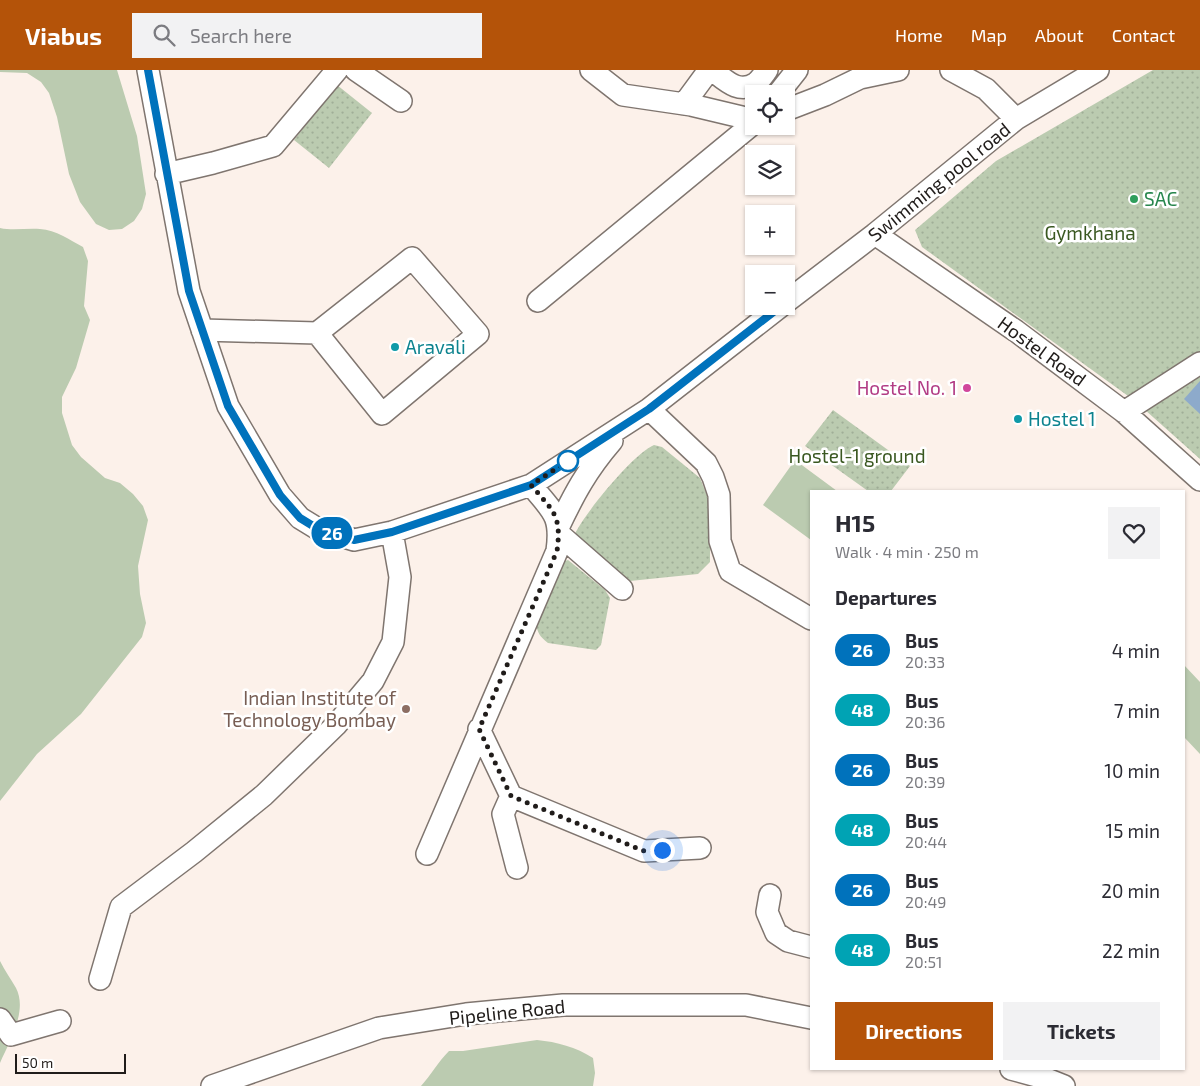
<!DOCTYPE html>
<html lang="en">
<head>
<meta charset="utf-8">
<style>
  :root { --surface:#fff; --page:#f2f2f3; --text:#2b2b33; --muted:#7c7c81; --accent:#b45309 }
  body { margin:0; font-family:"Exo 2",sans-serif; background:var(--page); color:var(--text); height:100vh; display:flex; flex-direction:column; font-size:19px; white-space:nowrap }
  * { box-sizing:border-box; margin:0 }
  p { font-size:16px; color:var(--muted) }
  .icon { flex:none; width:28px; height:28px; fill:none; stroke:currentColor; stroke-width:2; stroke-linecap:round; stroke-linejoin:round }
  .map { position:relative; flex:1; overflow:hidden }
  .details { position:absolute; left:810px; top:420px; width:375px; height:580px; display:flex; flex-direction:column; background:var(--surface); border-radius:0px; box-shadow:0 1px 4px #0004 }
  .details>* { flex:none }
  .badge { padding:0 10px; border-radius:16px; font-size:18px; line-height:32px }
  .tools { position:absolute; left:745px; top:15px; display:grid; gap:10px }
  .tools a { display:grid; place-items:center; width:50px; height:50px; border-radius:0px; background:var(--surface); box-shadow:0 1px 4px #0004; font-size:25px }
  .scale { position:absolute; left:15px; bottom:12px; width:111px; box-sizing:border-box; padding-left:5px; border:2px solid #201c1a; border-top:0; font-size:14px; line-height:18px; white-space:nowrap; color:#201c1a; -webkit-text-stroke:4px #fff; paint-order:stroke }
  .you { position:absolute; width:25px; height:25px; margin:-12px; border:4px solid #fff; border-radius:50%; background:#1a73e8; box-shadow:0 0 0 8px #1a73e833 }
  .map>.badge { position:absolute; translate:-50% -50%; box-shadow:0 0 0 2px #fff }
  h2 { padding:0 25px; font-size:19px; line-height:45px }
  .round { display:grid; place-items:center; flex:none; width:52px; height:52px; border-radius:0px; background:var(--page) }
  .headline { display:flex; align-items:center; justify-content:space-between; height:85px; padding:0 25px }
  h1 { font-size:24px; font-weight:700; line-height:38px }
  .primary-button { display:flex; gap:10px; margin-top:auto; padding:10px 25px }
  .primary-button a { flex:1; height:58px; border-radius:0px; background:var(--accent); color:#fff; font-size:20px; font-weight:700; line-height:58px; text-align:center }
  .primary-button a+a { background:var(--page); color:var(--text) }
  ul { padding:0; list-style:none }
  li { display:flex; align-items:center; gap:15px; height:60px; padding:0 25px }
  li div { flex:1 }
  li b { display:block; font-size:19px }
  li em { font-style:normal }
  li .badge { min-width:55px; font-weight:700; text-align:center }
  header { display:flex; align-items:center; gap:30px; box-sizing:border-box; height:70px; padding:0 25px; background:var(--accent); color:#fff }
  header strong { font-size:24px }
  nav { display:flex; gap:28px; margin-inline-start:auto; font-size:18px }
  .search { width:350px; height:45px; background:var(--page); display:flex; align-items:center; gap:12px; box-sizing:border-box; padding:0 18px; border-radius:0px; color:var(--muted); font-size:19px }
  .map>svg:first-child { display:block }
</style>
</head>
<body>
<header>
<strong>Viabus</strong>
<div class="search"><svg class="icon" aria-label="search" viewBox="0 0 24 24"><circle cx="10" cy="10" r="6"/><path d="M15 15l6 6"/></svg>Search here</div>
<nav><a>Home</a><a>Map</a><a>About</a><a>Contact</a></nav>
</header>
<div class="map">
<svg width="1200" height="1016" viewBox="0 0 1200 1016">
  <defs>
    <pattern id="park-dots" width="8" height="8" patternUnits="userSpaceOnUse" patternTransform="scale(1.25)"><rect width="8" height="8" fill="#bbcbb0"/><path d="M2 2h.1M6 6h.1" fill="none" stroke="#a0ae97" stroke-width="1.8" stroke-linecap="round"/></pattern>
  </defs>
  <rect width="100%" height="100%" fill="#fcf1ea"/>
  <path fill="#bbcbb0" d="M 0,0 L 117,0 L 137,66 L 146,124 L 142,139 L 134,151 L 122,159 L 109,160 L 96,154 L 80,132 L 69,104 L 57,47 L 49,23 L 41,12 L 27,3 L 0,2 Z
    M 0,158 C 13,161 26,158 40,159 C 56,160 70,170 83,177 L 88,191 L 84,236 L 90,250 L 76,298 L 62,327 L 62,343 L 72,375 L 81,387 L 105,408 L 120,413 L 133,424 L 143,436 L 148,450 L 138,496 L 140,524 L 146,553 L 142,567 L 81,644 L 37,684 L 0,731 Z
    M 795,390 L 837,421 L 811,421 L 811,470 L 763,435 Z
    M 1184,595 L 1200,612 L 1200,684 L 1184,667 Z
    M 0,891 C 5,901 11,909 16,918 C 28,941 9,972 0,993 Z
    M 537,970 C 557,972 576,977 593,988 L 595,1003 L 593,1016 L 421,1016 C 431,1005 438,992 449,981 L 463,981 Z"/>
  <path fill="url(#park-dots)" d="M 1153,0 L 1200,0 L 1200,389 L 1135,331 L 922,177 L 915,160 L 996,91 Z
    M 337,15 L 372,43 L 329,98 L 294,70 Z
    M 833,340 L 910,396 L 891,421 L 868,421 L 805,376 Z
    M 654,375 L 662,377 L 700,408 L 710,433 L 710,492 L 698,504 L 630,511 L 615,501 L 575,464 C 584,444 634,383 654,375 Z
    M 568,490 L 605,520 L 610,528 L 601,575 L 596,580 L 548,573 C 540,567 537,562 536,553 L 562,492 Z"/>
  <path fill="#8daacb" d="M 1200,311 L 1200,344 L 1184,329 Z"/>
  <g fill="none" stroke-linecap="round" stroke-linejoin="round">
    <defs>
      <path id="minor" d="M 148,0 L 189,221 L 228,336 L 280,425 L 300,448 L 318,459 L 354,470 L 392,462 L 531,415 L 649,339 L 781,236
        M 356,0 L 401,31
        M 591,0 L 623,25 L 691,35 L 754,50
        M 712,0 C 725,10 739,25 756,13 C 760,10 764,4 767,0
        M 951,0 L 986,19 L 1016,49
        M 778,24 L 797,0
        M 684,34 L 709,0
        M 786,40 L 825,25 L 860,8 L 898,0
        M 166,104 L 213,93 L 273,76 L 337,0
        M 875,164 L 1016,261 L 1124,342 L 1200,410
        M 538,231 L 754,53
        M 786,232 L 875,164 L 1016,49 L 1098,0
        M 202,260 L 317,263 L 412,188 L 478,264 L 382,344 L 317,263
        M 649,339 L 706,393 L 713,407 L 719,425 L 720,471 L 730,501 L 811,549
        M 1124,342 L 1200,293
        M 558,458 C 574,424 587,400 612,371
        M 559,464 L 622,519
        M 479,659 L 511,726 L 503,744 L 517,798
        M 511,726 L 644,781 L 700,778
        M 427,784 L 557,481 C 562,445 552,441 531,415
        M 770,825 L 767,842 L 776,863 L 788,871 L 811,877
        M 100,909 L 121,837 L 194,782 L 264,725 L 336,655 L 373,611 L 393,572 L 400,507 L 392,462
        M 0,949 L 11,965 L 60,951
        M 1011,999 L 1044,1008 L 1064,1016
        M 212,1016 L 379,958 L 466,944 L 563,935 L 746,935 L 811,948"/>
    </defs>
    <use href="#minor" stroke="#7f756f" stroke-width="24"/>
    <use href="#minor" stroke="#fff" stroke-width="21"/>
  </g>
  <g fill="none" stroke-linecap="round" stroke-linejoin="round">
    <defs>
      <path id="line" d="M 148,0 L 189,221 L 228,336 L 280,425 L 300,448 L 318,459 L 354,470 L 392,462 L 531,415 L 649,339 L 781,236"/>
    </defs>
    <use href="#line" stroke="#fff" stroke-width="11"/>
    <use href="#line" stroke="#0072bc" stroke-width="8"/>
    <path stroke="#201c1a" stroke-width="5" stroke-dasharray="0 9" d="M 568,391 L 531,415 C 553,441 562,445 557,481 L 479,659 L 511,726 L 644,781 L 662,780"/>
  </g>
  <circle fill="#2e9e5b" stroke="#fff" stroke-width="2" cx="1134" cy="129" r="5"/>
  <g fill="#0f9aa8" stroke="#fff" stroke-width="2">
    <circle cx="395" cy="277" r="5"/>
    <circle cx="1018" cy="349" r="5"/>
  </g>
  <circle fill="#d1479c" stroke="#fff" stroke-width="2" cx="967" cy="318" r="5"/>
  <circle fill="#fff" stroke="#0072bc" stroke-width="2.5" cx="568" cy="391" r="10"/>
  <circle fill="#8d6e63" stroke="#fff" stroke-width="2" cx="406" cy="639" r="5"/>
  <g text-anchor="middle" stroke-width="5" stroke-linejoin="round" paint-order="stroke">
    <g font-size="19" fill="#201c1a" stroke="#fff">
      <text transform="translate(939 112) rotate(-39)" y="7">Swimming pool road</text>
      <text transform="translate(1042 281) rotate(36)" y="7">Hostel Road</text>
      <text transform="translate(507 942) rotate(-6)" y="7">Pipeline Road</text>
    </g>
    <g font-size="19" fill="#27864d" stroke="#fff" text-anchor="start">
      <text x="1144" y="136">SAC</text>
    </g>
    <g font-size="19" fill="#3a5821" stroke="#fff">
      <text x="1090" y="170">Gymkhana</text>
      <text x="857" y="393">Hostel-1 ground</text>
    </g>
    <g font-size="19" fill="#0d838f" stroke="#fff" text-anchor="start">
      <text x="405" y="284">Aravali</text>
      <text x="1028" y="356">Hostel 1</text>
    </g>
    <g font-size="19" fill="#b23c85" stroke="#fff" text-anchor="end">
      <text x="957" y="325">Hostel No. 1</text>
    </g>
    <g font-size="19" fill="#785e54" stroke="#fff" text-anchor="end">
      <text x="396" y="635">Indian Institute of<tspan x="396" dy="22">Technology Bombay</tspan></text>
    </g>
  </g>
</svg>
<div class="tools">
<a><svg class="icon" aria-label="locate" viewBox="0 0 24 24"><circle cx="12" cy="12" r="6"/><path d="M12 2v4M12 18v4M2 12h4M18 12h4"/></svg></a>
<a><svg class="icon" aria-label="layers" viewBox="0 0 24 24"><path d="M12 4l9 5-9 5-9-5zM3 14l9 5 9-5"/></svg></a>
<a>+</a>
<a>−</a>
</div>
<div class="scale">50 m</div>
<div class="you" style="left:662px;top:780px"></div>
<b class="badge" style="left:332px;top:463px;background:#0072bc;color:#fff">26</b>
<section class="details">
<div class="headline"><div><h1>H15</h1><p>Walk · 4 min · 250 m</p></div><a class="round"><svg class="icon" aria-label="heart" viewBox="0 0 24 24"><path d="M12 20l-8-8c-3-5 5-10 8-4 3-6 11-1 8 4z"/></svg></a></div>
<h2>Departures</h2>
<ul>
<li><span class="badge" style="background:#0072bc;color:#fff">26</span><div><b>Bus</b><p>20:33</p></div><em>4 min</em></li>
<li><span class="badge" style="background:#00a3b4;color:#fff">48</span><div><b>Bus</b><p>20:36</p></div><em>7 min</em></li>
<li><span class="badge" style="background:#0072bc;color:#fff">26</span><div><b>Bus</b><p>20:39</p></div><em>10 min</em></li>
<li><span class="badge" style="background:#00a3b4;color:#fff">48</span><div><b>Bus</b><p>20:44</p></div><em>15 min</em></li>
<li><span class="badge" style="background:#0072bc;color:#fff">26</span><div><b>Bus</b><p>20:49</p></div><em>20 min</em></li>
<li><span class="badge" style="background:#00a3b4;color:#fff">48</span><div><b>Bus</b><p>20:51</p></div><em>22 min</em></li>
</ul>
<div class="primary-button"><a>Directions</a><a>Tickets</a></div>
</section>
</div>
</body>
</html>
